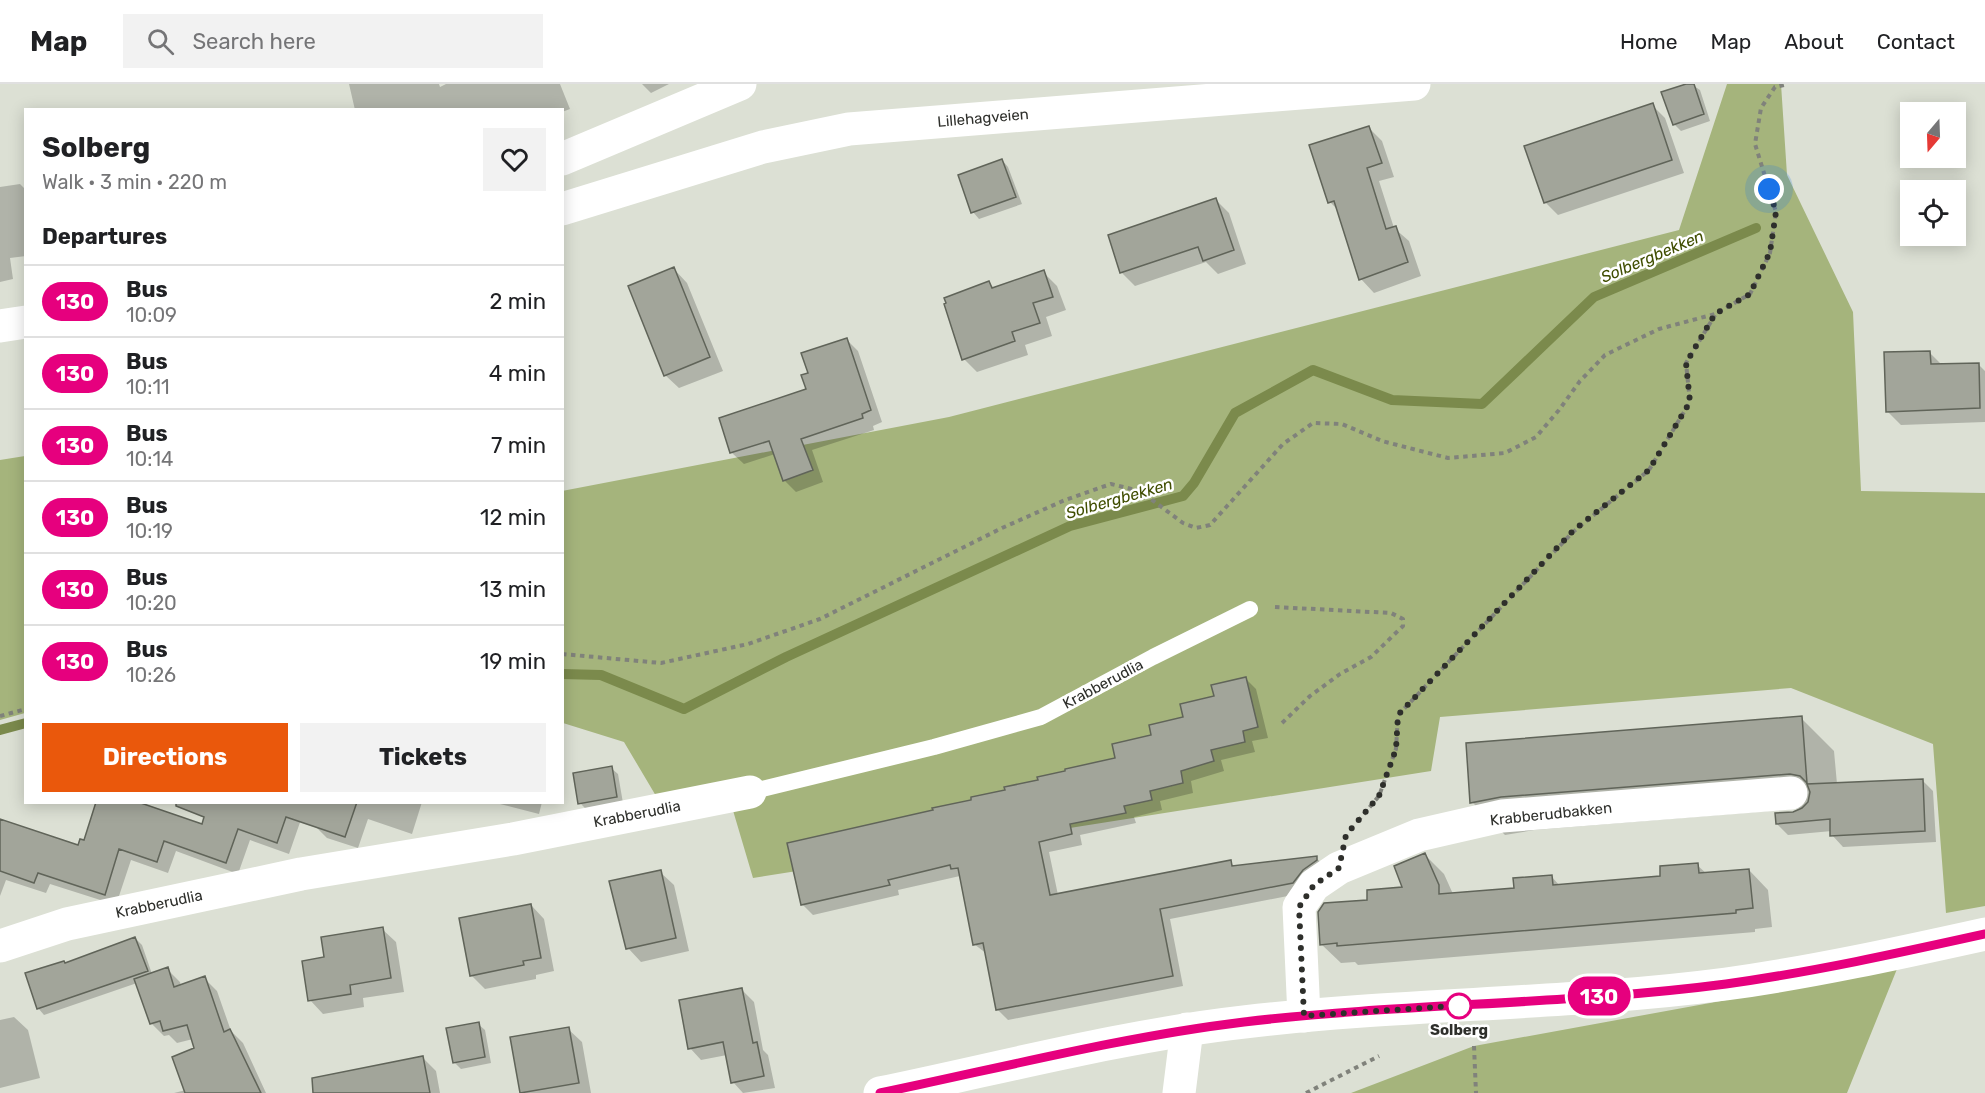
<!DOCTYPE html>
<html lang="en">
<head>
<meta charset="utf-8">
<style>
  :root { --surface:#fff; --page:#f2f2f2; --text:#202124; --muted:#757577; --line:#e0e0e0; --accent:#ea580c }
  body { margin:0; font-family:Rubik,sans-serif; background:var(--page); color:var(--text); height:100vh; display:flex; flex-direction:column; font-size:22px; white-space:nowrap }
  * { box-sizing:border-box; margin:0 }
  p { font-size:20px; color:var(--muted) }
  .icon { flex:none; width:33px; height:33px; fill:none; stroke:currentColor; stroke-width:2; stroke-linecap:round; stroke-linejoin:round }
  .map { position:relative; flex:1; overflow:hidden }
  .drawer { position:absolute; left:24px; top:24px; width:540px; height:696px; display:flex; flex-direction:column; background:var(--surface); border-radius:0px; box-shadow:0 3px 15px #0003 }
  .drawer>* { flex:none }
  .badge { padding:0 12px; border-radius:20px; font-size:21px; line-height:39px }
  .needle { width:39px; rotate:199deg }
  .fabs { position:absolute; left:1900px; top:18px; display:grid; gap:12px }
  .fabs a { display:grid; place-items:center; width:66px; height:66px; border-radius:0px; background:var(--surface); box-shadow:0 3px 15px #0003; font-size:30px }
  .you { position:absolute; width:30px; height:30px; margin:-15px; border:4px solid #fff; border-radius:50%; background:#1a73e8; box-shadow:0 0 0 9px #1a73e833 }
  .map>.badge { position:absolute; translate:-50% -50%; box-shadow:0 0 0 3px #fff }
  h2 { padding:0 18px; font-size:22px; line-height:54px }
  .round { display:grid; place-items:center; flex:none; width:63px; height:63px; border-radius:0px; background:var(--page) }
  .overview { display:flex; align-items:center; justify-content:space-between; height:102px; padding:0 18px }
  h1 { font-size:28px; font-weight:700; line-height:45px }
  .action { display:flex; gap:12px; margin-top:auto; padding:12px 18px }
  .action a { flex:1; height:69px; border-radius:0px; background:var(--accent); color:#fff; font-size:24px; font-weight:700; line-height:69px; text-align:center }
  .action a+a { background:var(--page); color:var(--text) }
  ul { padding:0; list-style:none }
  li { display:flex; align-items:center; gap:18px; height:72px; padding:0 18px; border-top:2px solid var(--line) }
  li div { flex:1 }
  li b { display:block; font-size:22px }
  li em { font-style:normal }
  li .badge { min-width:66px; font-weight:700; text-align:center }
  header { display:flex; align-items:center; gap:36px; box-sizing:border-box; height:84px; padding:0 30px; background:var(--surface); border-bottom:2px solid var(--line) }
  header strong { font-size:28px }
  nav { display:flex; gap:33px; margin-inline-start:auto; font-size:21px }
  .search { width:420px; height:54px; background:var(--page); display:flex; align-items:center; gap:15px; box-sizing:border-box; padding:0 21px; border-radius:0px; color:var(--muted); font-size:22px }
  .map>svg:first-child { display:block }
</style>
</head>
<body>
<header>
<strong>Map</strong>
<div class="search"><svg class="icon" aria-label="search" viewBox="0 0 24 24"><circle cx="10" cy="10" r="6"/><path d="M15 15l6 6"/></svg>Search here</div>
<nav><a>Home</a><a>Map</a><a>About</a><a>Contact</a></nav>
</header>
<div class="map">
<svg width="1985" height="1009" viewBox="0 0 1985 1009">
  <rect width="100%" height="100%" fill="#dce0d4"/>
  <path fill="#a5b47c" d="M 1727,0 L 1781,0 L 1787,91 L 1853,228 L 1861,407 L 1985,409 L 1985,822 L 1946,829 L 1933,660 L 1791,604 L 1440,633 L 1431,687 L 753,794 L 729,713 L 659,717 L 624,658 L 563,639 L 562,407 L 949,333 L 1679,146 Z
    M 25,372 L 25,629 L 0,636 L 0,376 Z
    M 1897,885 L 1847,1009 L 1351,1009 L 1474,962 Z"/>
  <path fill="#0003" d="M 349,0 L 439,0 L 440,3 L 446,0 L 560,0 L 570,25 L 562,28 L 562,26 L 355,26 Z
    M 642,0 L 669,0 L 651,9 Z
    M 1691,0 L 1700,6 L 1710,37 L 1681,47 L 1674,40 Z
    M 1652,21 L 1665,34 L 1684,89 L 1558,131 L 1545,118 Z
    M 1368,43 L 1382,57 L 1394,93 L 1379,97 L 1394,144 L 1409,157 L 1421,192 L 1374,209 L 1361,195 L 1339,127 L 1330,118 Z
    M 1002,76 L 1008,83 L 1022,120 L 979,135 L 973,128 Z
    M 20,100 L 26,106 L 26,172 L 10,174 L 13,195 L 0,198 L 0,103 Z
    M 1215,115 L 1229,129 L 1246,180 L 1218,190 L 1206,178 L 1135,202 L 1122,189 L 1109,152 Z
    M 674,185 L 687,199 L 723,287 L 679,304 L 665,291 Z
    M 1043,188 L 1057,202 L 1066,226 L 1046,233 L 1052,252 L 1025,261 L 1028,271 L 977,288 L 964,275 L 989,199 L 994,204 Z
    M 846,255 L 858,267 L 882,338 L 873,342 L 874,346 L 812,366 L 823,398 L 796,408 L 784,396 L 775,370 L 744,380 L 732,369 L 721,335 L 808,306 L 810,290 Z
    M 1930,269 L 1942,281 L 1978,280 L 1985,287 L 1985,338 L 1901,341 L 1887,327 Z
    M 1246,595 L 1256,605 L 1268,654 L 1252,657 L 1255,668 L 1221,676 L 1224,687 L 1191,697 L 1193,709 L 1160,717 L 1162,726 L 1134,733 L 1136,739 L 1080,751 L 1082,761 L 1049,768 L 1058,811 L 1230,778 L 1235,783 L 1316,774 L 1327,784 L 1303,809 L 1170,835 L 1183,902 L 1008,936 L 997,925 L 987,870 L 974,860 L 960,792 L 898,806 L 899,811 L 813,831 L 802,820 L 973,717 L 1117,675 Z
    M 1801,634 L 1834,667 L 1837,700 L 1922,696 L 1933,707 L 1936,758 L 1843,763 L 1832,751 L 1832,747 L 1788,751 L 1777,740 L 1803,724 L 1534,746 L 1505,751 L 1472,718 Z
    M 611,684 L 618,690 L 623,719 L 586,725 L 580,719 Z
    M 322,718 L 422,718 L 412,750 L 368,735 L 358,764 L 327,754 L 314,741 Z
    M 492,718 L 542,718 L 539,730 Z
    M 305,724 L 289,770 L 250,756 L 238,790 L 176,767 L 168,789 L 131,776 L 116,821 L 50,800 L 46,809 L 6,796 L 0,812 L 0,737 L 79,763 Z
    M 1425,771 L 1444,790 L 1453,810 L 1515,805 L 1551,792 L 1560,802 L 1662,793 L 1697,781 L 1707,790 L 1749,786 L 1768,806 L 1772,843 L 1755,845 L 1755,848 L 1358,881 L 1355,878 L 1341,879 L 1321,860 L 1369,817 L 1404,804 Z
    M 660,788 L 674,801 L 689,867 L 641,878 L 628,864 Z
    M 531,821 L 544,835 L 554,887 L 536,891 L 536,895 L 485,905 L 471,891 Z
    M 382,845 L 396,858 L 404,908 L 363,914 L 364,923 L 323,930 L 310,916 L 326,874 Z
    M 135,854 L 142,861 L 152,890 L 167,885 L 180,898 L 181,902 L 204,894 L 217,907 L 231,947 L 243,959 L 266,1009 L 174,1009 L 186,1006 L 196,964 L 193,955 L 177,959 L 169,951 L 164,952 L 151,939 L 137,899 L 44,931 L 38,924 L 66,880 Z
    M 742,906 L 754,918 L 763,966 L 768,971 L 775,1004 L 743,1009 L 733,998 L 727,971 L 701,976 L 690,964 Z
    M 14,933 L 28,946 L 40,994 L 0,1004 L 0,936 Z
    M 478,940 L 485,946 L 491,979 L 461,985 L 454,978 Z
    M 568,945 L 582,958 L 591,1009 L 522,1009 Z
    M 423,974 L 436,987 L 440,1009 L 340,1009 Z"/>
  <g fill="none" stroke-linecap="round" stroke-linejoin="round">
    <path stroke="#7b8a4c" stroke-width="10" d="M 562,590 L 601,591 L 684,625 L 786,573 L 1070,442 L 1183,412 L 1194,399 L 1235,329 L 1313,286 L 1392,316 L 1482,320 L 1594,213 L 1756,144
      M 0,646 L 26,639"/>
  </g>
  <path fill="#a2a59a" stroke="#606459" stroke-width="1.5" d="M 1686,0 L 1694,0 L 1704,30 L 1673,41 L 1661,8 Z
    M 1653,19 L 1672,76 L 1544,119 L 1524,62 Z
    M 1369,42 L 1382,79 L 1367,84 L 1386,145 L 1396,142 L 1408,178 L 1359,196 L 1334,117 L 1328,119 L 1309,61 Z
    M 1002,75 L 1016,113 L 971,129 L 958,91 Z
    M 1216,114 L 1234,166 L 1203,177 L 1198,163 L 1120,189 L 1108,151 Z
    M 674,183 L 710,273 L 664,292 L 628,202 Z
    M 1044,186 L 1053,213 L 1033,219 L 1040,239 L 1012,248 L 1015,257 L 962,276 L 944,220 L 946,219 L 944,214 L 989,197 L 992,204 Z
    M 847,254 L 871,326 L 862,330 L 863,334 L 801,355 L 813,386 L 783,397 L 769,357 L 730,369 L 719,334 L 806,305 L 801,291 L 808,289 L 801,269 Z
    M 1930,267 L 1931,280 L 1979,279 L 1980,324 L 1886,328 L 1884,268 Z
    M 1246,593 L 1258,643 L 1243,647 L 1245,658 L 1211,666 L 1214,677 L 1181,687 L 1183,699 L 1150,707 L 1152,716 L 1124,722 L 1126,729 L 1070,740 L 1072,750 L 1039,758 L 1050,811 L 1231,776 L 1232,782 L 1317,772 L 1317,776 L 1303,786 L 1293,799 L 1160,825 L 1173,892 L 996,926 L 983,859 L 973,861 L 958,784 L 951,785 L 950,781 L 888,796 L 890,801 L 801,821 L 787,759 L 933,726 L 932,724 L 971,716 L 971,713 L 1005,706 L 1004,703 L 1038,696 L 1037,693 L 1065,687 L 1065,685 L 1115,674 L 1112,660 L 1151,651 L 1149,641 L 1183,633 L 1180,620 L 1214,612 L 1211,601 Z
    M 1802,632 L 1807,699 L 1800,692 L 1790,690 L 1501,713 L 1470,719 L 1466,659 Z
    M 612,682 L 617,713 L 578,720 L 573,689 Z
    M 1923,695 L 1925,747 L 1830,752 L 1830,735 L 1776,740 L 1775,729 L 1793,728 L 1802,724 L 1808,718 L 1810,708 L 1807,700 Z
    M 96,718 L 138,718 L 202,740 L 204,733 L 176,722 L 176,718 L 357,718 L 345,753 L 286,733 L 277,759 L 238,745 L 226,779 L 164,757 L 157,778 L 119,765 L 105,811 L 38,789 L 34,799 L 0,787 L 0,735 L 78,761 L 80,755 L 84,756 Z
    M 1425,769 L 1439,801 L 1439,810 L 1514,804 L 1513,794 L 1552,791 L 1553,801 L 1660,792 L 1660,782 L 1698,779 L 1699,789 L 1749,785 L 1753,824 L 1736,826 L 1736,829 L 1605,840 L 1337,862 L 1337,859 L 1320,861 L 1318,828 L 1324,819 L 1367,816 L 1367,806 L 1402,803 L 1394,782 Z
    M 661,786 L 676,854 L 626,865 L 609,797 Z
    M 531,820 L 541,874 L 523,877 L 524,881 L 470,892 L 459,834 Z
    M 383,843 L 391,894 L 350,901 L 351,910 L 308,917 L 302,877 L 324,873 L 321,853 Z
    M 135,853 L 148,887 L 37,925 L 25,889 L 64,877 L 65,879 Z
    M 168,883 L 174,903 L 205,892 L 224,948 L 230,945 L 261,1009 L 185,1009 L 172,973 L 194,964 L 187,941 L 163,947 L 160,937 L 150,940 L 134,895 Z
    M 742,904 L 753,959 L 757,958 L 764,992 L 731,999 L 723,958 L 688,965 L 679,916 Z
    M 479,938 L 485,973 L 453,979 L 446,944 Z
    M 569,943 L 579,999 L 520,1009 L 510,953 Z
    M 423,972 L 430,1009 L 313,1009 L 312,994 Z"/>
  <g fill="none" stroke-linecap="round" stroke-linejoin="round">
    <path stroke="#80827b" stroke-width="4" stroke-dasharray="4.5 4.5" stroke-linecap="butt" d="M 1275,523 L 1391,529 L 1403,535 L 1403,542 L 1371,573 L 1340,590 L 1310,612 L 1282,639
      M 562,570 L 661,579 L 748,560 L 820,535 L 1002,444 L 1065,416 L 1111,400 L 1140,407 L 1183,439 L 1196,444 L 1210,441 L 1283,360 L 1313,339 L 1342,340 L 1382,357 L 1448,374 L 1505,369 L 1536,353 L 1559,326 L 1580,297 L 1605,271 L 1659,245 L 1715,230 L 1750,210 L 1770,169 L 1776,128 L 1755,60 L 1761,24 L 1775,3 L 1788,0
      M 0,632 L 26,625
      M 1358,737 L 1379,712 L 1396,665 L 1398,631 L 1573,448 L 1649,386 L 1690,318 L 1686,279 L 1715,231
      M 1474,962 L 1476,1009
      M 1306,1009 L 1379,972"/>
    <path stroke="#fff" stroke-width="16" d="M 750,708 L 934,663 L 1041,633 L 1153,573 L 1250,525"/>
    <path stroke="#fff" stroke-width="33" d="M 562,75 L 740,0
      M 562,125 L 763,63 L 849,45 L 1414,0
      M 0,242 L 26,238
      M 0,862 L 67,840 L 301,790 L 513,755 L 750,708
      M 1304,932 L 1299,823 L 1314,801 L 1339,784 L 1419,751 L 1502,732 L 1791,709
      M 1179,1009 L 1187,945"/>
    <path stroke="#fff" stroke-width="33" d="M 880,1009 C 1001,984 1121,952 1244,938 C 1404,919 1566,921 1726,900 C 1813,888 1899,869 1985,850"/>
  </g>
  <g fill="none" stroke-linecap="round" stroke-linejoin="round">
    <defs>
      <path id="line" d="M 880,1009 C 1001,984 1121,953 1244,938 C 1404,919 1566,921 1726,900 C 1813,888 1899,869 1985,850"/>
    </defs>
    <use href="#line" stroke="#fff" stroke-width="14"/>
    <use href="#line" stroke="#e6007e" stroke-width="9"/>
    <path stroke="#2e2f2b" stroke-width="6" stroke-dasharray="0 10.8" d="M 1459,922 L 1466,921 L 1304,932 L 1299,823 L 1314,801 L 1339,784 L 1346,751 L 1379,712 L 1396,665 L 1398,631 L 1573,447 L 1649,386 L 1690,318 L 1686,279 L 1715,230 L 1750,210 L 1770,168 L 1776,128 L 1769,105"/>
  </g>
  <circle fill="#fff" stroke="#e6007e" stroke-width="3" cx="1459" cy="922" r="12"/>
  <g text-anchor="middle" stroke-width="5" stroke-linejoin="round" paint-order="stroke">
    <g font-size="15" fill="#2e2f2b" stroke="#fff">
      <text transform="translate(983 34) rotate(-5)" y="5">Lillehagveien</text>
      <text transform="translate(1103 600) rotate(-28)" y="5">Krabberudlia</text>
      <text transform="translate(637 730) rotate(-11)" y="5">Krabberudlia</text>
      <text transform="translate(1551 730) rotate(-6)" y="5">Krabberudbakken</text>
      <text transform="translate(159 820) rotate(-12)" y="5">Krabberudlia</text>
    </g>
    <g font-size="15" font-weight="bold" fill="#2e2f2b" stroke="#fff">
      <text x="1459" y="951">Solberg</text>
    </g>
    <g font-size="16" font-style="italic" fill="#404e01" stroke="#fff">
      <text transform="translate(1652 172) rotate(-23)" y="6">Solbergbekken</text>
      <text transform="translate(1119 414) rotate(-16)" y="6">Solbergbekken</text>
    </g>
  </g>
</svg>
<div class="fabs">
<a><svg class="needle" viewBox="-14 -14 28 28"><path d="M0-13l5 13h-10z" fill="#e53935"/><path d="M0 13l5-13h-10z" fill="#757577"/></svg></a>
<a><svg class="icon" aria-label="locate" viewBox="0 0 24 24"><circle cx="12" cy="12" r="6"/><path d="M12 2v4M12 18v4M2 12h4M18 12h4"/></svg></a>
</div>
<div class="you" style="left:1769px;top:105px"></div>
<b class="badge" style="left:1599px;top:912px;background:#e6007e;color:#fff">130</b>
<section class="drawer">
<div class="overview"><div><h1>Solberg</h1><p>Walk · 3 min · 220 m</p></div><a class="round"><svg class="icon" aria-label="heart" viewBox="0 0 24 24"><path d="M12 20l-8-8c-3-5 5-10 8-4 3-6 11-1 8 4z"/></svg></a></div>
<h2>Departures</h2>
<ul>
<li><span class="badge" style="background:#e6007e;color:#fff">130</span><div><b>Bus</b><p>10:09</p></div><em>2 min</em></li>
<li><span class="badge" style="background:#e6007e;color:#fff">130</span><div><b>Bus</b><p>10:11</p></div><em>4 min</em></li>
<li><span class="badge" style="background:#e6007e;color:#fff">130</span><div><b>Bus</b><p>10:14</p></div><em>7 min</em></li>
<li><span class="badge" style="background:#e6007e;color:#fff">130</span><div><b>Bus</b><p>10:19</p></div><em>12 min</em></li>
<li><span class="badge" style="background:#e6007e;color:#fff">130</span><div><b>Bus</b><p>10:20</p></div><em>13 min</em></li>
<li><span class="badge" style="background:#e6007e;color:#fff">130</span><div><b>Bus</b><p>10:26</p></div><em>19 min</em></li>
</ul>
<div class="action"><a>Directions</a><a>Tickets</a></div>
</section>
</div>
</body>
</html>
